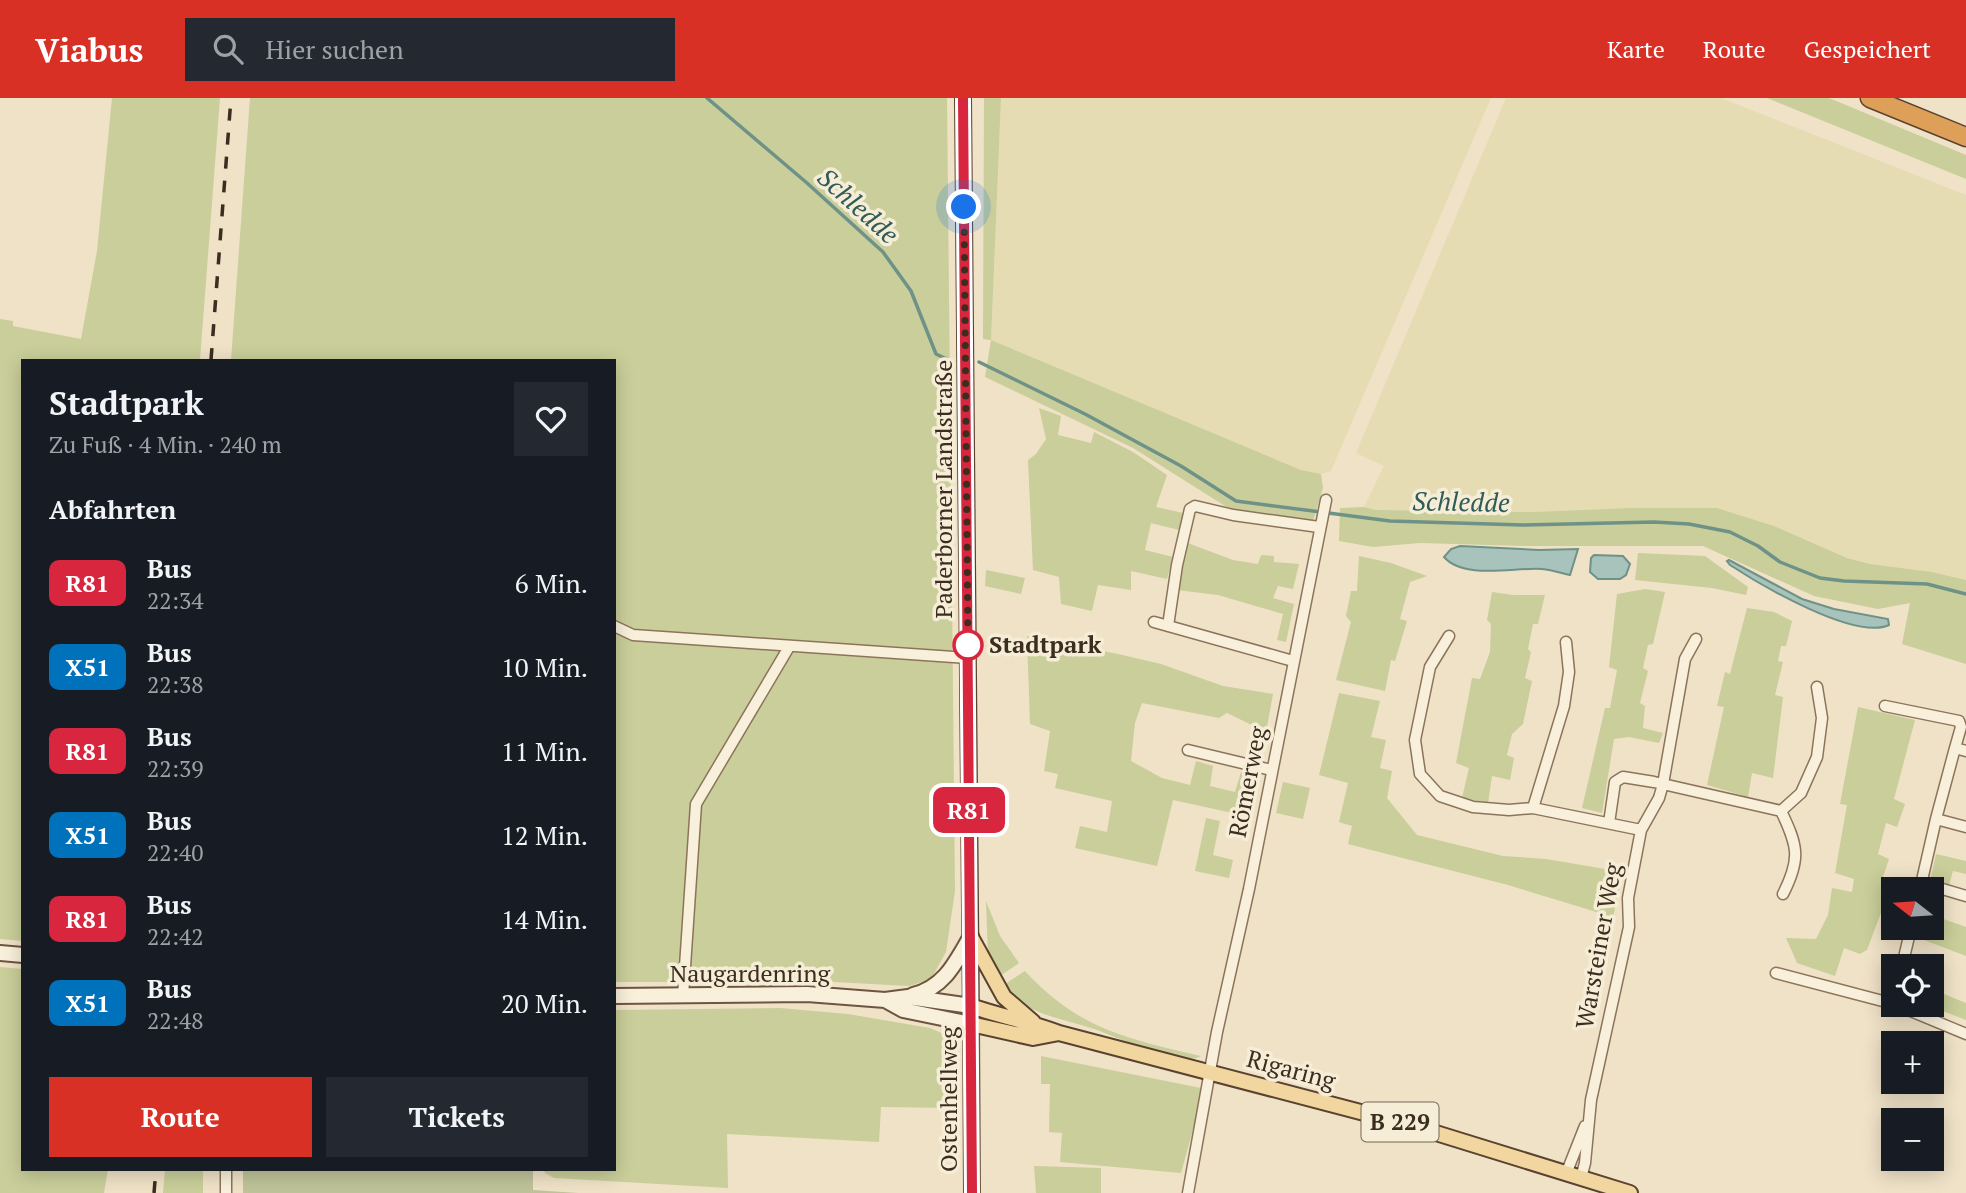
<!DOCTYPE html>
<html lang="de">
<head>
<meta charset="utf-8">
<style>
  :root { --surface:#171b24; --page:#242831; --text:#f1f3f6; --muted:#9ea1a6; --accent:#d93025 }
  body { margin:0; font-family:"PT Serif",serif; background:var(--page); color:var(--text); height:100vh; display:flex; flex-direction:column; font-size:26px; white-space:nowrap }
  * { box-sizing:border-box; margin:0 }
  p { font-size:23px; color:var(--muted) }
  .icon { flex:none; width:38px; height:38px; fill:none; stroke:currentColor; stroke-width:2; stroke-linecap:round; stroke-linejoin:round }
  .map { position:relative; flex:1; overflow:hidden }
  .side { position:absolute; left:21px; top:261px; width:595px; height:812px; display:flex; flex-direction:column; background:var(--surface); border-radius:0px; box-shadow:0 4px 18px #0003 }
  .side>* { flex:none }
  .badge { padding:0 14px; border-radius:10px; font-size:24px; line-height:46px }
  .needle { width:46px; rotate:287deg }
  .controls { position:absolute; left:1881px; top:779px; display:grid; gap:14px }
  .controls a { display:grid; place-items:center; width:63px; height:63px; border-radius:0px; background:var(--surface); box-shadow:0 4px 18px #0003; font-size:35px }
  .you { position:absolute; width:35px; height:35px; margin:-18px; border:5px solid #fff; border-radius:50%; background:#1a73e8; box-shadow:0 0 0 10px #1a73e833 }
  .map>.badge { position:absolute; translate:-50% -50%; box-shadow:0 0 0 4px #fff }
  h2 { padding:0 28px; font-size:26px; line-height:63px }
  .round { display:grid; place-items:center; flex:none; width:74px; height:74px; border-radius:0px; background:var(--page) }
  .head { display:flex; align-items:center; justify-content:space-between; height:119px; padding:0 28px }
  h1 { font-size:33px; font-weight:600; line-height:52px }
  .primary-button { display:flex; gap:14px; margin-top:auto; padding:14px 28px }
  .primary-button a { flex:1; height:80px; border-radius:0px; background:var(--accent); color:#fff; font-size:28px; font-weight:600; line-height:80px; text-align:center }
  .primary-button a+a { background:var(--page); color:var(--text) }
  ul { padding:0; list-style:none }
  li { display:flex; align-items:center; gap:21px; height:84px; padding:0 28px }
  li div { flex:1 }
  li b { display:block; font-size:26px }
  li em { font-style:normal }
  li .badge { min-width:77px; font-weight:700; text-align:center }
  header { display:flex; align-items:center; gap:42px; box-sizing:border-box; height:98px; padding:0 35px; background:var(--accent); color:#fff }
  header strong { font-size:33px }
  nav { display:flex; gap:38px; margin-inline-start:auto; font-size:24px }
  .search { width:490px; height:63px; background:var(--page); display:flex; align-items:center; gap:18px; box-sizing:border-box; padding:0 24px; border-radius:0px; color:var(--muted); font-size:26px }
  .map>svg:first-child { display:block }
</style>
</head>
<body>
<header>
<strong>Viabus</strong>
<div class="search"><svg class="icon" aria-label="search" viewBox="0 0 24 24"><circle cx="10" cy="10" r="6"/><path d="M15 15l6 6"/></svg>Hier suchen</div>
<nav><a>Karte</a><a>Route</a><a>Gespeichert</a></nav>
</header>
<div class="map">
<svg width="1966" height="1095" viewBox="0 0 1966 1095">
  <rect width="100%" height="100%" fill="#efe2c7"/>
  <path fill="#e5dcb4" d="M 1001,0 L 1491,0 L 1331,373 L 1321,376 L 1301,372 L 991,242 Z
    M 1506,0 L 1721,0 L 1966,97 L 1966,482 L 1932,474 L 1870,466 L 1847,460 L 1774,428 L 1717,410 L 1630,410 L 1533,414 L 1376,412 L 1364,409 L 1384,368 L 1356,355 Z"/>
  <path fill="#c9ce9a" d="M 112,0 L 220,0 L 200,262 L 23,262 L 23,843 L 0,841 L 0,221 L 13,223 L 13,228 L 81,241 L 97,153 Z
    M 250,0 L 947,0 L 955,793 L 946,854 L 931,881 L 909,888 L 834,884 L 614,884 L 614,262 L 231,262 Z
    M 984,0 L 1001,0 L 991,242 L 1301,372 L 1321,376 L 1323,390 L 1313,423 L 1233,413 L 1133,350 L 985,279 L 991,242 L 983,241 Z
    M 1767,0 L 1829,0 L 1966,57 L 1966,81 Z
    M 1039,310 L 1061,318 L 1058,337 L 1091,345 L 1094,334 L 1133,354 L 1167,377 L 1156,409 L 1183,415 L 1179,432 L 1151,425 L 1145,452 L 1173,459 L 1167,481 L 1131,473 L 1131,492 L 1098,487 L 1092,513 L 1061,506 L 1059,479 L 1033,472 L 1028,362 L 1036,356 L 1046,341 Z
    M 1364,409 L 1376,412 L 1533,414 L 1630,410 L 1717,410 L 1774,428 L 1847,460 L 1870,466 L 1932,474 L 1966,482 L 1966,566 L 1902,546 L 1910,505 L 1878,511 L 1814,498 L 1703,448 L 1523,448 L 1420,445 L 1373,449 L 1339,443 L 1340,410 Z
    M 1185,444 L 1233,462 L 1258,466 L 1261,457 L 1274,458 L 1274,464 L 1299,466 L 1293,491 L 1278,488 L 1273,500 L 1294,506 L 1286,544 L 1277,542 L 1283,516 L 1218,497 L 1177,492 Z
    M 1638,455 L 1705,458 L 1748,489 L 1746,497 L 1712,490 L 1635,482 Z
    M 1359,458 L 1391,465 L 1427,478 L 1410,484 L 1400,521 L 1407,523 L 1395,563 L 1391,562 L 1385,593 L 1336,582 L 1351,524 L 1346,518 L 1351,493 L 1357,493 Z
    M 986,472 L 1025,480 L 1021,496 L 985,488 Z
    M 1645,491 L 1665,494 L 1653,546 L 1648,547 L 1643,570 L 1648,573 L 1640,605 L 1645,608 L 1643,630 L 1663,635 L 1659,645 L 1629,639 L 1614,641 L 1602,715 L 1582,710 L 1605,610 L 1610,610 L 1617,572 L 1609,569 L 1617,496 Z
    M 1492,494 L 1513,497 L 1545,497 L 1538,526 L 1533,526 L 1528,551 L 1531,554 L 1525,580 L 1532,583 L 1523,626 L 1512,636 L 1507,657 L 1514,660 L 1510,682 L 1492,678 L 1488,705 L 1462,700 L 1469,670 L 1456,665 L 1472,580 L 1480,581 L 1490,554 L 1491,526 L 1487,522 Z
    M 1747,510 L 1774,514 L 1792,523 L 1786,548 L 1781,548 L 1778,563 L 1783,564 L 1775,597 L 1783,599 L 1773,680 L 1752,675 L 1748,699 L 1707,687 L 1724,609 L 1717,608 L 1725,574 L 1730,576 Z
    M 1027,538 L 1118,556 L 1161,566 L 1223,588 L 1273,596 L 1266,634 L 1227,615 L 1219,620 L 1142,605 L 1135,625 L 1131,663 L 1162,680 L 1190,687 L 1196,663 L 1213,668 L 1210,688 L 1235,694 L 1241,674 L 1260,677 L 1251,719 L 1173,702 L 1157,768 L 1075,750 L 1080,728 L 1107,734 L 1112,703 L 1055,690 L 1058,676 L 1044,673 L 1050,633 L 1030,626 Z
    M 1339,595 L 1380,603 L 1371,639 L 1386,642 L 1380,670 L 1392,673 L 1387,700 L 1417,737 L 1503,758 L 1546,761 L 1623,774 L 1613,819 L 1508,787 L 1348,746 L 1352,728 L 1339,724 L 1348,685 L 1319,677 Z
    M 1858,609 L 1915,622 L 1894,701 L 1905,706 L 1897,729 L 1886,725 L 1878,756 L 1889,761 L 1882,782 L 1891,788 L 1867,852 L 1860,856 L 1844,850 L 1835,878 L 1797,865 L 1786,840 L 1816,841 L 1828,817 L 1832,790 L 1852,794 L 1854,781 L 1835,775 L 1847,707 L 1840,706 Z
    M 1283,684 L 1310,690 L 1303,721 L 1276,715 Z
    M 1206,720 L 1220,723 L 1213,757 L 1233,762 L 1229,780 L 1195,773 Z
    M 1936,756 L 1966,763 L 1966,776 L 1953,773 L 1949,787 L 1931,779 Z
    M 986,803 L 1000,838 L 1019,865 L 997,880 L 988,858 Z
    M 1932,817 L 1966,829 L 1966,858 L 1924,842 L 1927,830 L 1932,830 Z
    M 0,869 L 23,871 L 23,1071 L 108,1071 L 104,1095 L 0,1095 Z
    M 1025,873 C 1078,931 1128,941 1201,958 C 1181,971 1116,938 1094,931 C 1073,924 1051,920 1032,911 C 1020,905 1012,898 1002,888 Z
    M 1932,891 L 1966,905 L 1966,922 L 1927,907 L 1932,906 Z
    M 780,910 L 848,916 L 930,930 L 946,937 L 955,951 L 956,1010 L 881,1009 L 879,1044 L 727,1036 L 728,1090 L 554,1080 L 545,1075 L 543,1071 L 614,1071 L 614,912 Z
    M 1041,958 L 1201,990 L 1197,1017 L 1181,1075 L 1060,1064 L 1062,1035 L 1049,1034 L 1050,986 L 1041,986 Z
    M 1034,1068 L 1101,1070 L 1101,1095 L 1036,1095 Z
    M 165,1071 L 203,1071 L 203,1095 L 163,1095 Z"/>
  <path fill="#bfc399" d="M 243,1071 L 533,1071 L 533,1092 L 578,1095 L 243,1095 Z"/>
  <path fill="#a8c3bb" stroke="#6e9288" stroke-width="2" d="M 1460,448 L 1539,452 L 1578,451 L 1570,477 C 1561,475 1552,472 1542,471 C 1515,469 1464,482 1444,459 L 1451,451 Z
    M 1594,457 L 1623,458 L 1630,466 L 1626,477 L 1620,481 L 1598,481 L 1590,474 L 1591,460 Z
    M 1729,462 L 1802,501 L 1834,511 L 1888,521 L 1889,527 C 1855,543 1759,486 1730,467 L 1727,463 Z"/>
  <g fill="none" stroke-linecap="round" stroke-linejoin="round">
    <path stroke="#6e9288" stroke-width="3.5" d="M 707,0 L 807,85 L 883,154 L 911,193 L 936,256 L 953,264
      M 979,264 L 1085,316 L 1181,368 L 1236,403 L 1390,423 L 1523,427 L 1654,424 L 1689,426 L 1730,434 L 1758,448 L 1780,464 L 1820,480 L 1844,483 L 1927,486 L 1966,496"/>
    <defs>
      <path id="street" d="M 1154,524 L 1293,563
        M 614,528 L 633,537 L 968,560
        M 1168,528 L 1177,467 L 1190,411 L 1195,408 L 1233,417 L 1319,429
        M 1449,538 L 1430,569 L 1415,642 L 1420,676 L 1440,698 L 1473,709 L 1509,712 L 1533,710 L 1641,732
        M 1885,608 L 1959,623 L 1961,629 L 1955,650 L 1966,653
        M 1188,652 L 1271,672
        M 1533,710 L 1564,608 L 1569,574 L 1566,544
        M 1781,713 L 1801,695 L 1817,659 L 1822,620 L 1817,589
        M 1936,721 L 1966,729
        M 1609,725 L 1615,684 L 1623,679 L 1654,684 L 1781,713 C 1798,748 1801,761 1783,796
        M 1922,785 L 1966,798
        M 1920,791 L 1936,721 L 1955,650
        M 1902,868 L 1911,830
        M 1776,875 L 1894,906
        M 683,898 L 696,706 L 789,549
        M 1894,906 L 1966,936
        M 1566,1076 L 1585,1028
        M 1581,1080 L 1585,1065 L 1591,1002 L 1629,829 L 1628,800 L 1641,732 L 1659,700 L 1663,686 L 1685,561 L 1696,541
        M 226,1095 L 226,1071
        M 1188,1095 L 1217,934 L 1249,791 L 1326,402"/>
      <path id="secondary" d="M 0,855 L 23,857
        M 913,897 C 944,890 956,864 971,838
        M 614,898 L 807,896 L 885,902 L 908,899 L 971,908
        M 885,902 L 903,912 L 971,926 L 972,1095"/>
      <path id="primary" d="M 963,0 L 971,926 L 1033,940 L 1059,935
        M 971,839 L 1004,899 L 1033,924
        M 971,908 C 1000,918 1030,924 1059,935 L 1410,1027 L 1630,1095"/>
      <path id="highway" d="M 1870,0 L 1966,39"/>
    </defs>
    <use href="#street" stroke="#8c745c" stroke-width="13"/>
    <use href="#secondary" stroke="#6d553f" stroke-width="18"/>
    <use href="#primary" stroke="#5a4230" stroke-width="18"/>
    <use href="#highway" stroke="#5a4230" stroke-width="21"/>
    <use href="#street" stroke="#f9f0db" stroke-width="10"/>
    <use href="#secondary" stroke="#f9f0db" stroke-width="14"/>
    <use href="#primary" stroke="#f2d69f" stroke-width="14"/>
    <use href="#highway" stroke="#dea058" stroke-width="18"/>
    <path stroke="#3c2d20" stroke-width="3.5" stroke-dasharray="12 12" stroke-linecap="butt" d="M 211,262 L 231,0
      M 154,1095 L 156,1071"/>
  </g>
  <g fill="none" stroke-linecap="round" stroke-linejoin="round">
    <defs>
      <path id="line" d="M 963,0 L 972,1095"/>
    </defs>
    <use href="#line" stroke="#fff" stroke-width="16"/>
    <use href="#line" stroke="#d7263d" stroke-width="10"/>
    <path stroke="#3c2d20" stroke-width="7" stroke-dasharray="0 12.6" d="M 964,109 L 968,547"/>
  </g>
  <circle fill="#fff" stroke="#d7263d" stroke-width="3.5" cx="968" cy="547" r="14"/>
  <g text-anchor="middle" stroke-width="7" stroke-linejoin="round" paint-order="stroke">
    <rect fill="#f6edd7" stroke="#746757" stroke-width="2" x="1361.5" y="1004.5" width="77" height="39" rx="5"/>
    <g font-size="23" font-weight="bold" fill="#3c2d20">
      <text x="1400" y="1032">B 229</text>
    </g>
    <g font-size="24" fill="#3c2d20" stroke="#f6edd7">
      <text transform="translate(944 391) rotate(-90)" y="8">Paderborner Landstraße</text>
      <text transform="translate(1248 684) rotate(-79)" y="8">Römerweg</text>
      <text transform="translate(1599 848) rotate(-80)" y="8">Warsteiner Weg</text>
      <text x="750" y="884">Naugardenring</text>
      <text transform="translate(1291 972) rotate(15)" y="8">Rigaring</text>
      <text transform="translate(949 1001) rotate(-90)" y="8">Ostenhellweg</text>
    </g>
    <g font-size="24" font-weight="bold" fill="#3c2d20" stroke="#f6edd7" text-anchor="start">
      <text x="989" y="555">Stadtpark</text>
    </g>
    <g font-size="26" font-style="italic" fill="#2f5b58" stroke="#f6edd7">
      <text transform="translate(858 108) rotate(42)" y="9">Schledde</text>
      <text transform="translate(1461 404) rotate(1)" y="9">Schledde</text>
    </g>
  </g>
</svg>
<div class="controls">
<a><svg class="needle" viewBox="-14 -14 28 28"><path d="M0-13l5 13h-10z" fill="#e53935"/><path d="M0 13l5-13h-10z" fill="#9ea1a6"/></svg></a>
<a><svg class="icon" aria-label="locate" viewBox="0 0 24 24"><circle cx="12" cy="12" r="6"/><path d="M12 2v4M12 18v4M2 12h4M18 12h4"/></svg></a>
<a>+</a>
<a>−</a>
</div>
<div class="you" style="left:964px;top:109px"></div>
<b class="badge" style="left:969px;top:712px;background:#d7263d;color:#fff">R81</b>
<section class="side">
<div class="head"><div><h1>Stadtpark</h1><p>Zu Fuß · 4 Min. · 240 m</p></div><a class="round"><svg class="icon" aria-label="heart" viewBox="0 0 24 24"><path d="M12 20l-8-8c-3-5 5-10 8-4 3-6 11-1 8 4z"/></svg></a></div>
<h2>Abfahrten</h2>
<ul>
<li><span class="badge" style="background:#d7263d;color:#fff">R81</span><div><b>Bus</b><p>22:34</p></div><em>6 Min.</em></li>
<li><span class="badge" style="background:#0072bc;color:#fff">X51</span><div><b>Bus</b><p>22:38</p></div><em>10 Min.</em></li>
<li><span class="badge" style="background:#d7263d;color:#fff">R81</span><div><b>Bus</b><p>22:39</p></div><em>11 Min.</em></li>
<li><span class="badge" style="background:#0072bc;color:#fff">X51</span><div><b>Bus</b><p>22:40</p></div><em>12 Min.</em></li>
<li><span class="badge" style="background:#d7263d;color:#fff">R81</span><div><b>Bus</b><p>22:42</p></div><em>14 Min.</em></li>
<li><span class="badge" style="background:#0072bc;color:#fff">X51</span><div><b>Bus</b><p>22:48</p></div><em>20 Min.</em></li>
</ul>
<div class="primary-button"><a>Route</a><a>Tickets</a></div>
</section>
</div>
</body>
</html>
